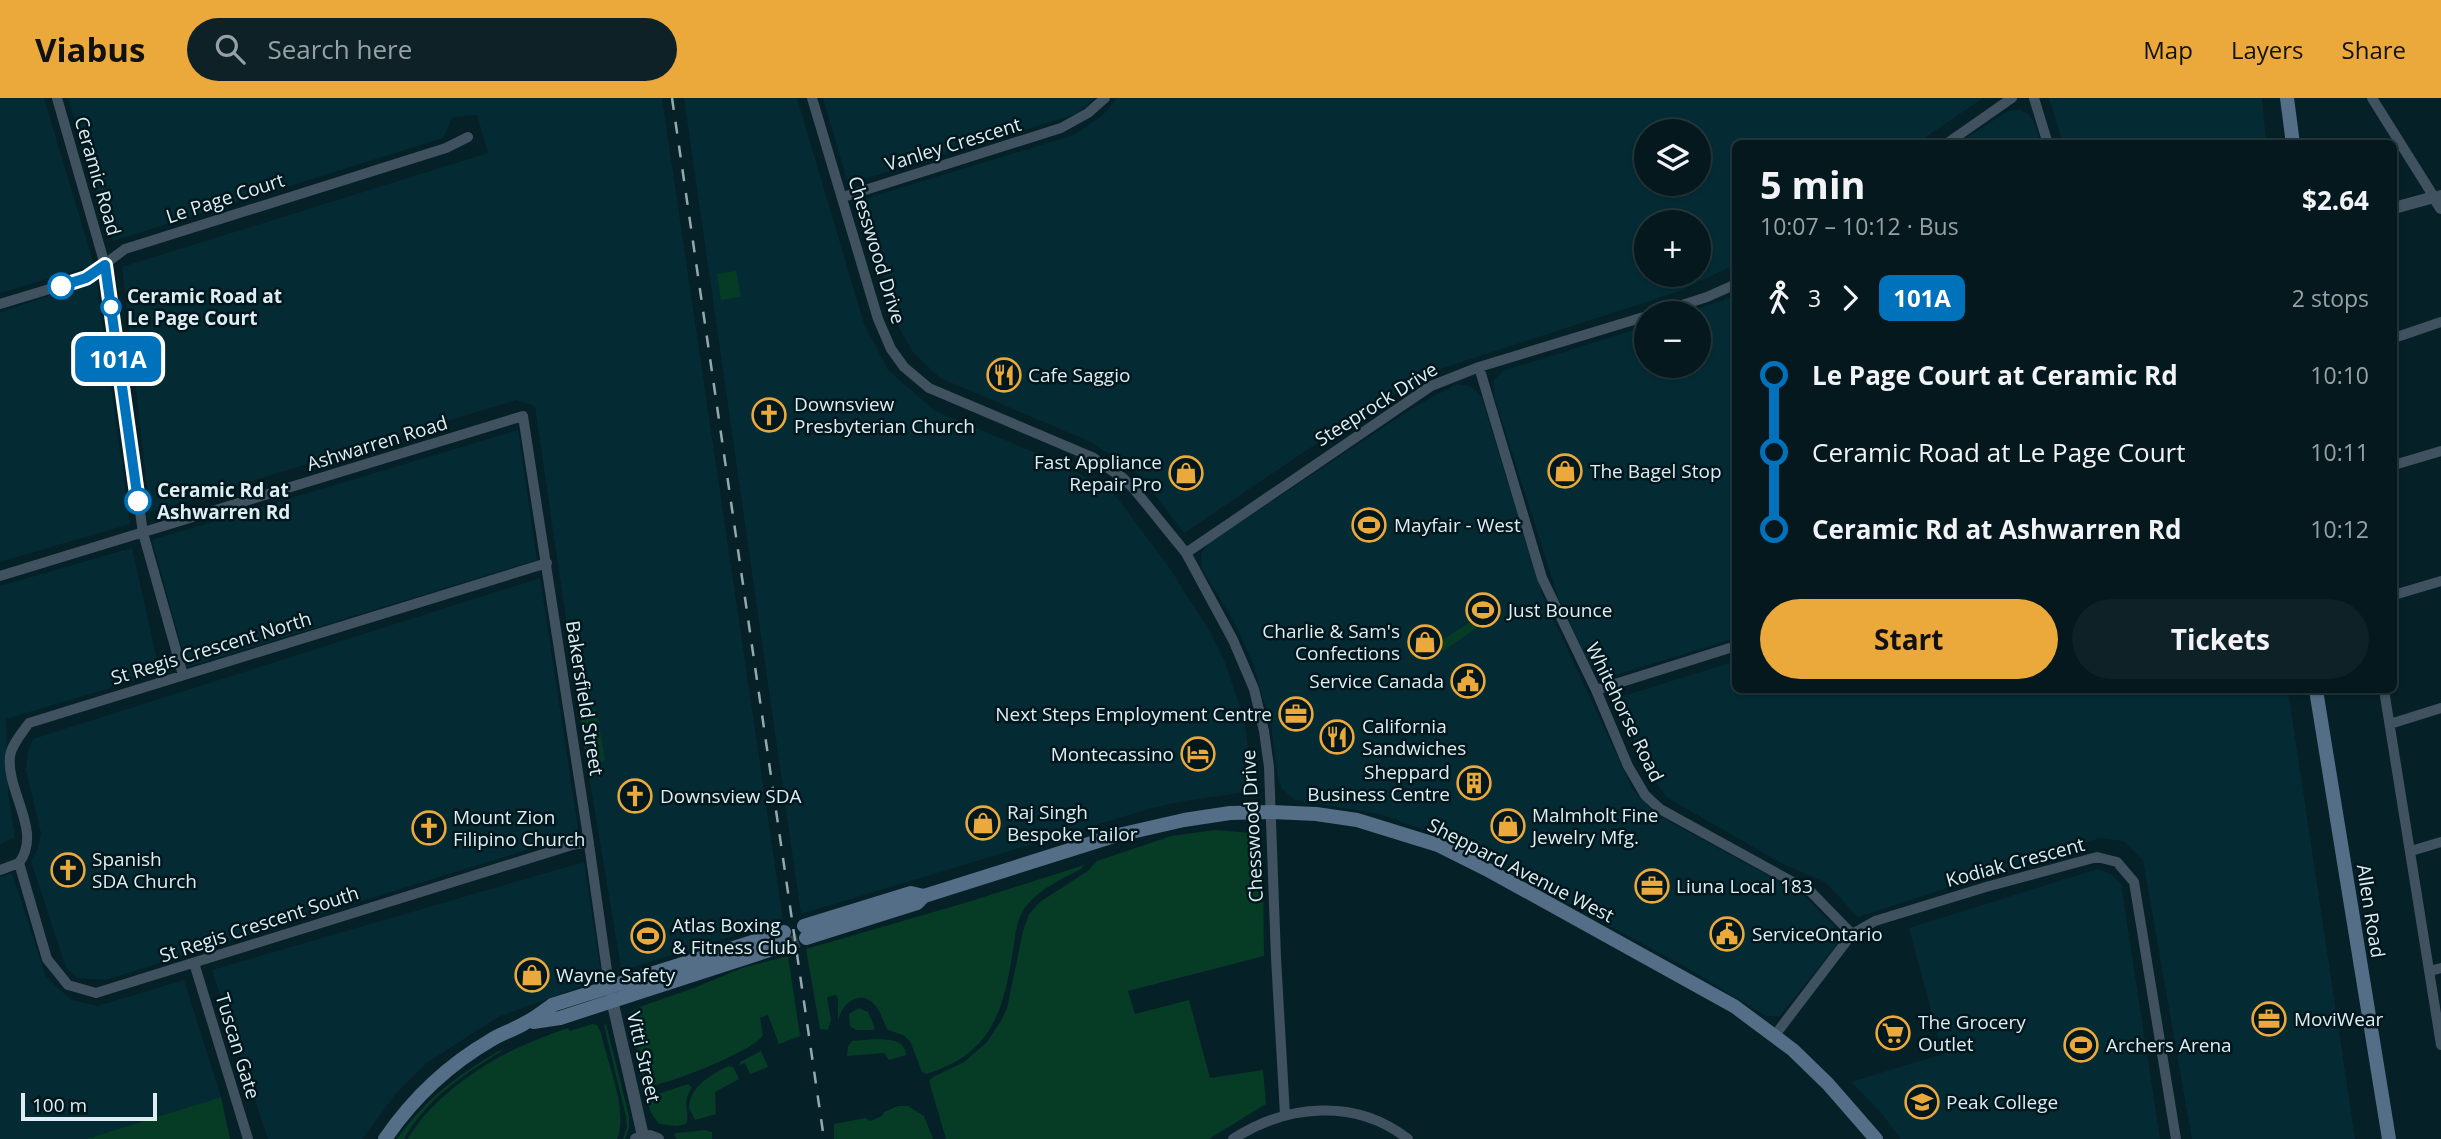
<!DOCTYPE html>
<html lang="en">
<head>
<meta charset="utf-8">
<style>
  :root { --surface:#04181d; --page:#0d2126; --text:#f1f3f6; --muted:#97a0a4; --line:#25373b; --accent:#eca93b }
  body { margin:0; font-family:"Open Sans",sans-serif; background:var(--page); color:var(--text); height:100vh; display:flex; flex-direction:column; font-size:26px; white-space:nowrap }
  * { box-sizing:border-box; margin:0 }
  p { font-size:23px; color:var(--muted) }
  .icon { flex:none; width:38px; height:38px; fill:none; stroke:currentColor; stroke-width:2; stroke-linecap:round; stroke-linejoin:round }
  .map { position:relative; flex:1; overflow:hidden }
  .sheet { position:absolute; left:1732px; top:42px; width:665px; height:553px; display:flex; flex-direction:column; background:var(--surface); border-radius:10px; box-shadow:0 2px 5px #0004,0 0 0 2px var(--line) }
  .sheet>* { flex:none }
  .badge { padding:0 14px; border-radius:10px; font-size:24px; line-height:46px }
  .tools { position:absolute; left:1634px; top:21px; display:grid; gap:14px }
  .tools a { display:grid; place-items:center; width:77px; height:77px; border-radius:50%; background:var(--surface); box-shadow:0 2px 5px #0004,0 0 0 2px var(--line); font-size:35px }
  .scale { position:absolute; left:21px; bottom:18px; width:136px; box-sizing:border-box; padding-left:7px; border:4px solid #deedf1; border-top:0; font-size:19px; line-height:24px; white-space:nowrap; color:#deedf1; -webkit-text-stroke:5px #00171d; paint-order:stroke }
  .map>.badge { position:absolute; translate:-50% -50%; box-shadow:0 0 0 4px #fff }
  .legs { display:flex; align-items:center; gap:10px; height:77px; padding:0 28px; font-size:23px }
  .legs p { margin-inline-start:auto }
  .headline { display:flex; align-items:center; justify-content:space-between; height:119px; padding:0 28px }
  h1 { font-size:38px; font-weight:700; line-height:52px }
  .cta { display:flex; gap:14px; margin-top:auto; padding:14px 28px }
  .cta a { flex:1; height:80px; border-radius:42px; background:var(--accent); color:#111; font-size:28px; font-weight:700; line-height:80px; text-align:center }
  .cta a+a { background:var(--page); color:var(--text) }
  ul { padding:0 28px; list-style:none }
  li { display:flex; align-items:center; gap:24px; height:77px; font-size:26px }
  li i { display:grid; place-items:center; width:10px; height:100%; margin:0 9px; background:currentColor }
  li i::after { content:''; width:18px; height:18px; margin:-9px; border:5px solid; border-radius:50%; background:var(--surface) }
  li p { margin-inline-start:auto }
  li:first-child i { background:linear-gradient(#0000 50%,currentColor 0) }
  li:last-child i { background:linear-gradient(currentColor 50%,#0000 0) }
  header { display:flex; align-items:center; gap:42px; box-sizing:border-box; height:98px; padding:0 35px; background:var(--accent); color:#111 }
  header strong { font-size:33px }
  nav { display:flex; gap:38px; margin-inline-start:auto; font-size:24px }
  .search { width:490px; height:63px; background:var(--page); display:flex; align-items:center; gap:18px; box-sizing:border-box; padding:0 24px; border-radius:38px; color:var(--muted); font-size:26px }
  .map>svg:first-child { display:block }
</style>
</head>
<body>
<header>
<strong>Viabus</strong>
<div class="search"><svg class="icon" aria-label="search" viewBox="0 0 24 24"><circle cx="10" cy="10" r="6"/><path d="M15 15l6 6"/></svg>Search here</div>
<nav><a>Map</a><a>Layers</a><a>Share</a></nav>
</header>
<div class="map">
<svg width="2441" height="1041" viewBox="0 0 2441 1041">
  <rect width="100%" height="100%" fill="#062027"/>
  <path fill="#042b34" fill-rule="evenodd" d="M 0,0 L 44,0 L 94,167 L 0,195 Z
    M 68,0 L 662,0 L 783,822 L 627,871 L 621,870 L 587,666 L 535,308 L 516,302 L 150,414 L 122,169 L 488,55 L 477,17 L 453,19 L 443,40 L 113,143 Z
    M 684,0 L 797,0 L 864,226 L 888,272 L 935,313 L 1053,362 L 1112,393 L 1171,472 L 1210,534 L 1225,564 L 1244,621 L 1254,693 L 1184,703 L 1152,710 L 801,816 Z
    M 823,0 L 1094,0 L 1076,16 L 848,86 Z
    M 1117,0 L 1983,0 L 1917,45 L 1736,46 L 1736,166 L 1680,193 L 1443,270 L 1366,312 L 1184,435 L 1139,376 L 1091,344 L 940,280 L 913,254 L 898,228 L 861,102 L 1074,37 L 1103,17 ZM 1647,33 L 1699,33 L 1699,86 L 1647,86 ZM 1647,124 L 1699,124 L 1699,177 L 1647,177 Z
    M 2049,0 L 2262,0 L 2266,45 L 2063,45 Z
    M 2014,12 L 2021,12 L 2028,16 L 2034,24 L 2041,45 L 1959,45 L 2006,14 Z
    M 96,183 L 130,426 L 0,464 L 0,214 Z
    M 1736,195 L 1736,540 L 1613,578 L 1602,577 L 1590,568 L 1558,499 L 1495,301 L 1493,283 L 1503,273 L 1647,228 L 1647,268 L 1699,268 L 1699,215 L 1686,215 L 1724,202 Z
    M 1457,286 L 1470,288 L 1481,298 L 1542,496 L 1633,692 L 1657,717 L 1801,795 L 1835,829 L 1839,837 L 1837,846 L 1780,918 L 1766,918 L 1691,872 L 1451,742 L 1380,716 L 1295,702 L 1282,691 L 1278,680 L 1271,627 L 1252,563 L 1234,524 L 1202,471 L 1201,455 L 1209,445 L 1414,309 Z
    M 518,332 L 537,462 L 187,569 L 152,442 Z
    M 132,450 L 160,575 L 6,621 L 8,695 L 15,739 L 0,746 L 0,488 Z
    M 540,480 L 579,736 L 105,882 L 77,880 L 66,870 L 31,763 L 38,751 L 41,735 L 26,672 L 28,654 L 33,641 Z
    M 1736,563 L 1736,592 L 2288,592 L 2355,1041 L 2192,1041 L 2143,762 L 2124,743 L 2100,740 L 1858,819 L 1825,784 L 1783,766 L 1666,699 L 1650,674 L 1614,601 Z
    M 584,764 L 602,881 L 498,919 L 428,964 L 397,994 L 362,1041 L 268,1041 L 212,872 Z
    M 2098,771 L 2112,777 L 2121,786 L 2160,1041 L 1901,1041 L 1882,1016 L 1851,984 L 1943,956 L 1909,830 Z
    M 12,775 L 46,879 L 71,902 L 98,908 L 184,882 L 221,999 L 86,1041 L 0,1041 L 0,779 Z"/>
  <path fill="#063b25" d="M 736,173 L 741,199 L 721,202 L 717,176 Z
    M 1482,516 L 1487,523 L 1443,553 L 1438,545 Z
    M 593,610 L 596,611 L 605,661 L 603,664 L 587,666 L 579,614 Z
    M 1215,732 L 1252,735 L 1260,741 L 1263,763 L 1264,858 L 1128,893 L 1135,916 L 1189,902 L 1210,980 L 1263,972 L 1266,1006 L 1209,1041 L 946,1041 L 929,983 L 933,979 L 964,964 L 987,944 L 1002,921 L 1007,910 L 1023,833 L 1029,816 L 1040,804 L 1089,772 L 1097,763 L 1171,738 Z
    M 1084,767 L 1081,771 C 1062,781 1041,790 1027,807 C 1017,818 1015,838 1013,853 C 1003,914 992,956 926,976 L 922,974 L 910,943 L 903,937 L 888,932 C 883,924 881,914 875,907 C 860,890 841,906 838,923 L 838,901 L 836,897 L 827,899 L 831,922 L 828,932 L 820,931 L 806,851 L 968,804 Z
    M 788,858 L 800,938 L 779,946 L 768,917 L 760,920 L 763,937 C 756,952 663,989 644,989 L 631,914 L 642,908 L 694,890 L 742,870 Z
    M 859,910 L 868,914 L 875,930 L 874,932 L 856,932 L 850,928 L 849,916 Z
    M 592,926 L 597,927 L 601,935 C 607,963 629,1015 617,1041 L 407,1041 C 413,1034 417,1026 423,1019 C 464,974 511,949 568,930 L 570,933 Z
    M 606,926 L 629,1018 L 629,1030 L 625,1041 L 623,1041 L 627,1029 L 626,1019 L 604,927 Z
    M 877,941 C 890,942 905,941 906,957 L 889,962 L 884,955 L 847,958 L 848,948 L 852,943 Z
    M 501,952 L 502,953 C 471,972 438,993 416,1023 C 411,1028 408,1035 404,1041 L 397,1041 C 424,1002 460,975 501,952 Z
    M 761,953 L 768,969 L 750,976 L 745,965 L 740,967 L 740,964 Z
    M 728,968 L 733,969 L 739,981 L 715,994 L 716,1016 L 695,1022 L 689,1010 C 689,989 711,977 728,968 Z
    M 688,986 L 692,989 C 680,1009 691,1011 686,1026 L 676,1028 L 659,1026 L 651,1015 L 646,1000 Z
    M 221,999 L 230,1041 L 86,1041 Z
    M 908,1008 L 924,1018 L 933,1041 L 834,1041 L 834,1026 L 866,1020 L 870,1023 L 882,1018 L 884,1014 L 898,1008 Z
    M 705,1032 L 712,1034 L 712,1041 L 677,1041 L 674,1037 L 676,1035 Z"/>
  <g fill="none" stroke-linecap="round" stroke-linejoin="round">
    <path stroke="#263f45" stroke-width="14" stroke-dasharray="14 7" stroke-linecap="butt" d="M 785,847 L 806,840"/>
    <path stroke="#405160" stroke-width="10" d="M 57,0 L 105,167 L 143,435 L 183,577
      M 812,0 L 878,221 L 891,251 L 904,269 L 929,290 L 1092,359 L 1123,380 L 1134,391 L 1186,455 L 1233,542 L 1254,591 L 1264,633 L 1269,669 L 1276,860 L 1285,1017
      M 2034,0 L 2048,46
      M 2372,0 L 2434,99 L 2441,97
      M 1946,46 L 2012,0
      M 843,99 L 1061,30 L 1088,15 L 1105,0
      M 0,206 L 86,180 L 125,151 L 446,50 L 468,39
      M 1657,215 L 1707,199 L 1736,186
      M 2394,240 L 2441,224
      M 1479,269 L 1542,480 L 1596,592 L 1628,668 L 1645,697 L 1660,711 L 1811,794 L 1852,836
      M 2394,367 L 2441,353
      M 1186,455 L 1431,288 L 1479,269 L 1647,218
      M 0,478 L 523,318 L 588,739 L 610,894
      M 2394,497 L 2441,483
      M 1596,592 L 1736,548
      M 2384,592 L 2441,947
      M 2390,626 L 2441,610
      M 2411,753 L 2441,744
      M 19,765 C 43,733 6,694 10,658 C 12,646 22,635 29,625 L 547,465
      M 19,765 L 47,861 L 68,887 L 96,895 L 572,747 L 589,744
      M 0,772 L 19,765
      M 194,865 L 248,1041
      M 2430,873 L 2441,870
      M 1775,937 L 1852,836 L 1875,823 L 1986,789 L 2097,759 L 2117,764 L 2134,784 L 2176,1041
      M 1233,1041 C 1287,1006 1356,1000 1408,1041"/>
    <path stroke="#405160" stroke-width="12" d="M 2394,110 L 2434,99 L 2441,110
      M 612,902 L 643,1038
      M 636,1041 L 650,1038 L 658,1041"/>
    <path stroke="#536e86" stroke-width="14" d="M 2287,0 L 2293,46
      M 2316,592 L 2389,1041
      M 804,828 L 911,795 L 924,798
      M 806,840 L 917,805 L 924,798 L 1114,738 L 1184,722 L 1230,715 L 1272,714 L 1316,716 L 1357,722 L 1438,747 L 1490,773 L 1734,908 L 1793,952 L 1828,986 L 1876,1041
      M 533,924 L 560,920 L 785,847
      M 385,1041 C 413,1000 448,967 491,942 C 502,935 514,932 525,925 C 535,920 544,913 552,907 L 784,834"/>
    <path stroke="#95a8ad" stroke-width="2.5" stroke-dasharray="12 12" stroke-linecap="butt" d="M 672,0 L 824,1041"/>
  </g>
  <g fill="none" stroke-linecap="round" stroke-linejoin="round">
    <defs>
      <path id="line-1" d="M 61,188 L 86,180 L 105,167 L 138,403"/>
    </defs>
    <use href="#line-1" stroke="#fff" stroke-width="16"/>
    <use href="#line-1" stroke="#0072bc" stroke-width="10"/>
  </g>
  <defs>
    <symbol id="restaurant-ring" viewBox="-11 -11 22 22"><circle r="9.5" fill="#00171d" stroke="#eca93b" stroke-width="1.5"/><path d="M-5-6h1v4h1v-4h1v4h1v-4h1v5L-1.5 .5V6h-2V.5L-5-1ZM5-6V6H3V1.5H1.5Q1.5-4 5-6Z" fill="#eca93b"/></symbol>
    <symbol id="church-ring" viewBox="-11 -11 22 22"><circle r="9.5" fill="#00171d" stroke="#eca93b" stroke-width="1.5"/><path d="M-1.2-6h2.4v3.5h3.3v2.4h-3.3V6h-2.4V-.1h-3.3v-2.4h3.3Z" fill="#eca93b"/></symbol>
    <symbol id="shop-ring" viewBox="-11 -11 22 22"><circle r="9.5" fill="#00171d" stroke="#eca93b" stroke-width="1.5"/><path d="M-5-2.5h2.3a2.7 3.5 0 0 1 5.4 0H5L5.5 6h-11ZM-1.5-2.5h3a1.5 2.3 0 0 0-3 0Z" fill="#eca93b"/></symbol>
    <symbol id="stadium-ring" viewBox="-11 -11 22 22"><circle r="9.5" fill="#00171d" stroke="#eca93b" stroke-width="1.5"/><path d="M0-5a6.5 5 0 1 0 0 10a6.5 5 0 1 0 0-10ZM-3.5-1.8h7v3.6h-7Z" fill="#eca93b"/></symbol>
    <symbol id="civic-ring" viewBox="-11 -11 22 22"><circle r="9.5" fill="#00171d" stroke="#eca93b" stroke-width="1.5"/><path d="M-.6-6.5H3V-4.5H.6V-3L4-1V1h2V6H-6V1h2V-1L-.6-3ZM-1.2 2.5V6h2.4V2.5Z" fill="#eca93b"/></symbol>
    <symbol id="office-ring" viewBox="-11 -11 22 22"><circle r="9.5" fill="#00171d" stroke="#eca93b" stroke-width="1.5"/><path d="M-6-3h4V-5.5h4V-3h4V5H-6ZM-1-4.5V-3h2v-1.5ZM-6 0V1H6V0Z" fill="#eca93b"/></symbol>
    <symbol id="hotel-ring" viewBox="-11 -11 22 22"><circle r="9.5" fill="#00171d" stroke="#eca93b" stroke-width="1.5"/><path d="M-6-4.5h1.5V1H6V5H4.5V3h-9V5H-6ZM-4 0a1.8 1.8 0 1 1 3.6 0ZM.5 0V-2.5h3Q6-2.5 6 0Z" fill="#eca93b"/></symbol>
    <symbol id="building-ring" viewBox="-11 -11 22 22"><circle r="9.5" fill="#00171d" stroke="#eca93b" stroke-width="1.5"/><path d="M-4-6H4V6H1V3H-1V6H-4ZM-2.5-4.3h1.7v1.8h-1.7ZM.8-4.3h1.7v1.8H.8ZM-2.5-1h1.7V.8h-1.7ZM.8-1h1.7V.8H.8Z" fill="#eca93b"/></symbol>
    <symbol id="supermarket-ring" viewBox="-11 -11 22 22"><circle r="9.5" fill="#00171d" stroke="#eca93b" stroke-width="1.5"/><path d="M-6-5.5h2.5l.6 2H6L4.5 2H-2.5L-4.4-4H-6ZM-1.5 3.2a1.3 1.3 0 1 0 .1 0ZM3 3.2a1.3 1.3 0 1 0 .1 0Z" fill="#eca93b"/></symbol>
    <symbol id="university-ring" viewBox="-11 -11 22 22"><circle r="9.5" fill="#00171d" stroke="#eca93b" stroke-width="1.5"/><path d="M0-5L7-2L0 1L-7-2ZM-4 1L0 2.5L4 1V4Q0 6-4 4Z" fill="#eca93b"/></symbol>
  </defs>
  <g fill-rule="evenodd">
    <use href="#restaurant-ring" x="985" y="258" width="38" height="38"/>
    <use href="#church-ring" x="750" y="298" width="38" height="38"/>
    <use href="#shop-ring" x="1546" y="354" width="38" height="38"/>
    <use href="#shop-ring" x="1167" y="356" width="38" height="38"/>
    <use href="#stadium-ring" x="1350" y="408" width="38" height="38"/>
    <use href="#stadium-ring" x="1464" y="493" width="38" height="38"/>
    <use href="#shop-ring" x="1406" y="525" width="38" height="38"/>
    <use href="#civic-ring" x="1449" y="564" width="38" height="38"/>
    <use href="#office-ring" x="1277" y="597" width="38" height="38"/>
    <use href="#restaurant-ring" x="1318" y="620" width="38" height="38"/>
    <use href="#hotel-ring" x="1179" y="637" width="38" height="38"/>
    <use href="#building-ring" x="1455" y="666" width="38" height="38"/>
    <use href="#church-ring" x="616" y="679" width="38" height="38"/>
    <use href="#shop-ring" x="964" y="706" width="38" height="38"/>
    <use href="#shop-ring" x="1489" y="709" width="38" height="38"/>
    <use href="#church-ring" x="410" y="711" width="38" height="38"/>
    <use href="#church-ring" x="49" y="753" width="38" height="38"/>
    <use href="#office-ring" x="1633" y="769" width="38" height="38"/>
    <use href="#civic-ring" x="1708" y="817" width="38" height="38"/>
    <use href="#stadium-ring" x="629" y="819" width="38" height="38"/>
    <use href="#shop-ring" x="513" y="858" width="38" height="38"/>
    <use href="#office-ring" x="2250" y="902" width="38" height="38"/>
    <use href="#supermarket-ring" x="1874" y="916" width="38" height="38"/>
    <use href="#stadium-ring" x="2062" y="928" width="38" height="38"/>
    <use href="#university-ring" x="1903" y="985" width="38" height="38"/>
  </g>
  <g fill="#fff" stroke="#0072bc" stroke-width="3.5">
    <circle cx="61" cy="188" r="12"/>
    <circle cx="111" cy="209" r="9"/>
    <circle cx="138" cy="403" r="12"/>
  </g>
  <g text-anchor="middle" stroke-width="5" stroke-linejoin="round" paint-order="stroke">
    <g font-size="19" fill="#deedf1" stroke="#00171d">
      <text transform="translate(953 46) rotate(-17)" y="7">Vanley Crescent</text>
      <text transform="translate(98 78) rotate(74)" y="7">Ceramic Road</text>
      <text transform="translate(225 100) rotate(-18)" y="7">Le Page Court</text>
      <text transform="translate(877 152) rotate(73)" y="7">Chesswood Drive</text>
      <text transform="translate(1376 306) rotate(-32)" y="7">Steeprock Drive</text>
      <text transform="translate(377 345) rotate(-17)" y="7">Ashwarren Road</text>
      <text transform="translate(211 550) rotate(-17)" y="7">St Regis Crescent North</text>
      <text transform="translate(585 600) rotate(81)" y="7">Bakersfield Street</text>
      <text transform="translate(1625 614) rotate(64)" y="7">Whitehorse Road</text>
      <text transform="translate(1252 728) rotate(-93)" y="7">Chesswood Drive</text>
      <text transform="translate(2015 764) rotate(-15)" y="7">Kodiak Crescent</text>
      <text transform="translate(1521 772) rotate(27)" y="7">Sheppard Avenue West</text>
      <text transform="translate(2371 813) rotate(81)" y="7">Allen Road</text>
      <text transform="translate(259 826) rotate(-18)" y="7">St Regis Crescent South</text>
      <text transform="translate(238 948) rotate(73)" y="7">Tuscan Gate</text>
      <text transform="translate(644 959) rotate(77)" y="7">Vitti Street</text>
    </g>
    <g font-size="19" font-weight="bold" fill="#deedf1" stroke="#00171d" text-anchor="start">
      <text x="127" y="205">Ceramic Road at<tspan x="127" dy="22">Le Page Court</tspan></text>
      <text x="157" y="399">Ceramic Rd at<tspan x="157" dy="22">Ashwarren Rd</tspan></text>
    </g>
    <g font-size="19" fill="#deedf1" stroke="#00171d" text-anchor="start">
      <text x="1028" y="284">Cafe Saggio</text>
      <text x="794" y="313">Downsview<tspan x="794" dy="22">Presbyterian Church</tspan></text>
      <text x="1162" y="371" text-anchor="end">Fast Appliance<tspan x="1162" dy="22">Repair Pro</tspan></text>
      <text x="1590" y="380">The Bagel Stop</text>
      <text x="1394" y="434">Mayfair - West</text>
      <text x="1508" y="519">Just Bounce</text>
      <text x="1400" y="540" text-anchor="end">Charlie &amp; Sam's<tspan x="1400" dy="22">Confections</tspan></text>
      <text x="1444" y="590" text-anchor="end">Service Canada</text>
      <text x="1272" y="623" text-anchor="end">Next Steps Employment Centre</text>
      <text x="1362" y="635">California<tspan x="1362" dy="22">Sandwiches</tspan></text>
      <text x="1174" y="663" text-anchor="end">Montecassino</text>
      <text x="1450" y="681" text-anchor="end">Sheppard<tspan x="1450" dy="22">Business Centre</tspan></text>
      <text x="660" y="705">Downsview SDA</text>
      <text x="1007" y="721">Raj Singh<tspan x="1007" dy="22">Bespoke Tailor</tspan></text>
      <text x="1532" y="724">Malmholt Fine<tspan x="1532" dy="22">Jewelry Mfg.</tspan></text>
      <text x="453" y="726">Mount Zion<tspan x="453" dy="22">Filipino Church</tspan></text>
      <text x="92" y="768">Spanish<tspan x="92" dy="22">SDA Church</tspan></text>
      <text x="1676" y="795">Liuna Local 183</text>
      <text x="672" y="834">Atlas Boxing<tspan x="672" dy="22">&amp; Fitness Club</tspan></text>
      <text x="1752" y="843">ServiceOntario</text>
      <text x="556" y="884">Wayne Safety</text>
      <text x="2294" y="928">MoviWear</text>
      <text x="1918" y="931">The Grocery<tspan x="1918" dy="22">Outlet</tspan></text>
      <text x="2106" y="954">Archers Arena</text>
      <text x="1946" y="1011">Peak College</text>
    </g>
  </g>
</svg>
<div class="tools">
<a><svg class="icon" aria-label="layers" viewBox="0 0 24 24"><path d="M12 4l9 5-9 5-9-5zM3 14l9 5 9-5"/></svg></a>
<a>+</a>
<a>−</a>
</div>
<div class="scale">100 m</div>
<b class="badge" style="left:118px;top:261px;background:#0072bc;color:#fff">101A</b>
<section class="sheet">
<div class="headline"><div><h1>5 min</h1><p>10:07 – 10:12 · Bus</p></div><b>$2.64</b></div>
<div class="legs"><svg class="icon" aria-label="walk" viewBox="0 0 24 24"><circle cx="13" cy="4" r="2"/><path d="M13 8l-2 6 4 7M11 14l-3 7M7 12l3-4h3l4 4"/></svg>3<svg class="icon" aria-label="forward" viewBox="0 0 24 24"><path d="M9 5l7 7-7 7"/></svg><b class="badge" style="background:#0072bc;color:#fff">101A</b><p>2 stops</p></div>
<ul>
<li><i style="color:#0072bc"></i><b>Le Page Court at Ceramic Rd</b><p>10:10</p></li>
<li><i style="color:#0072bc"></i><span>Ceramic Road at Le Page Court</span><p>10:11</p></li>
<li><i style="color:#0072bc"></i><b>Ceramic Rd at Ashwarren Rd</b><p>10:12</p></li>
</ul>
<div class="cta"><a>Start</a><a>Tickets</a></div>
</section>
</div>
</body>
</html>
